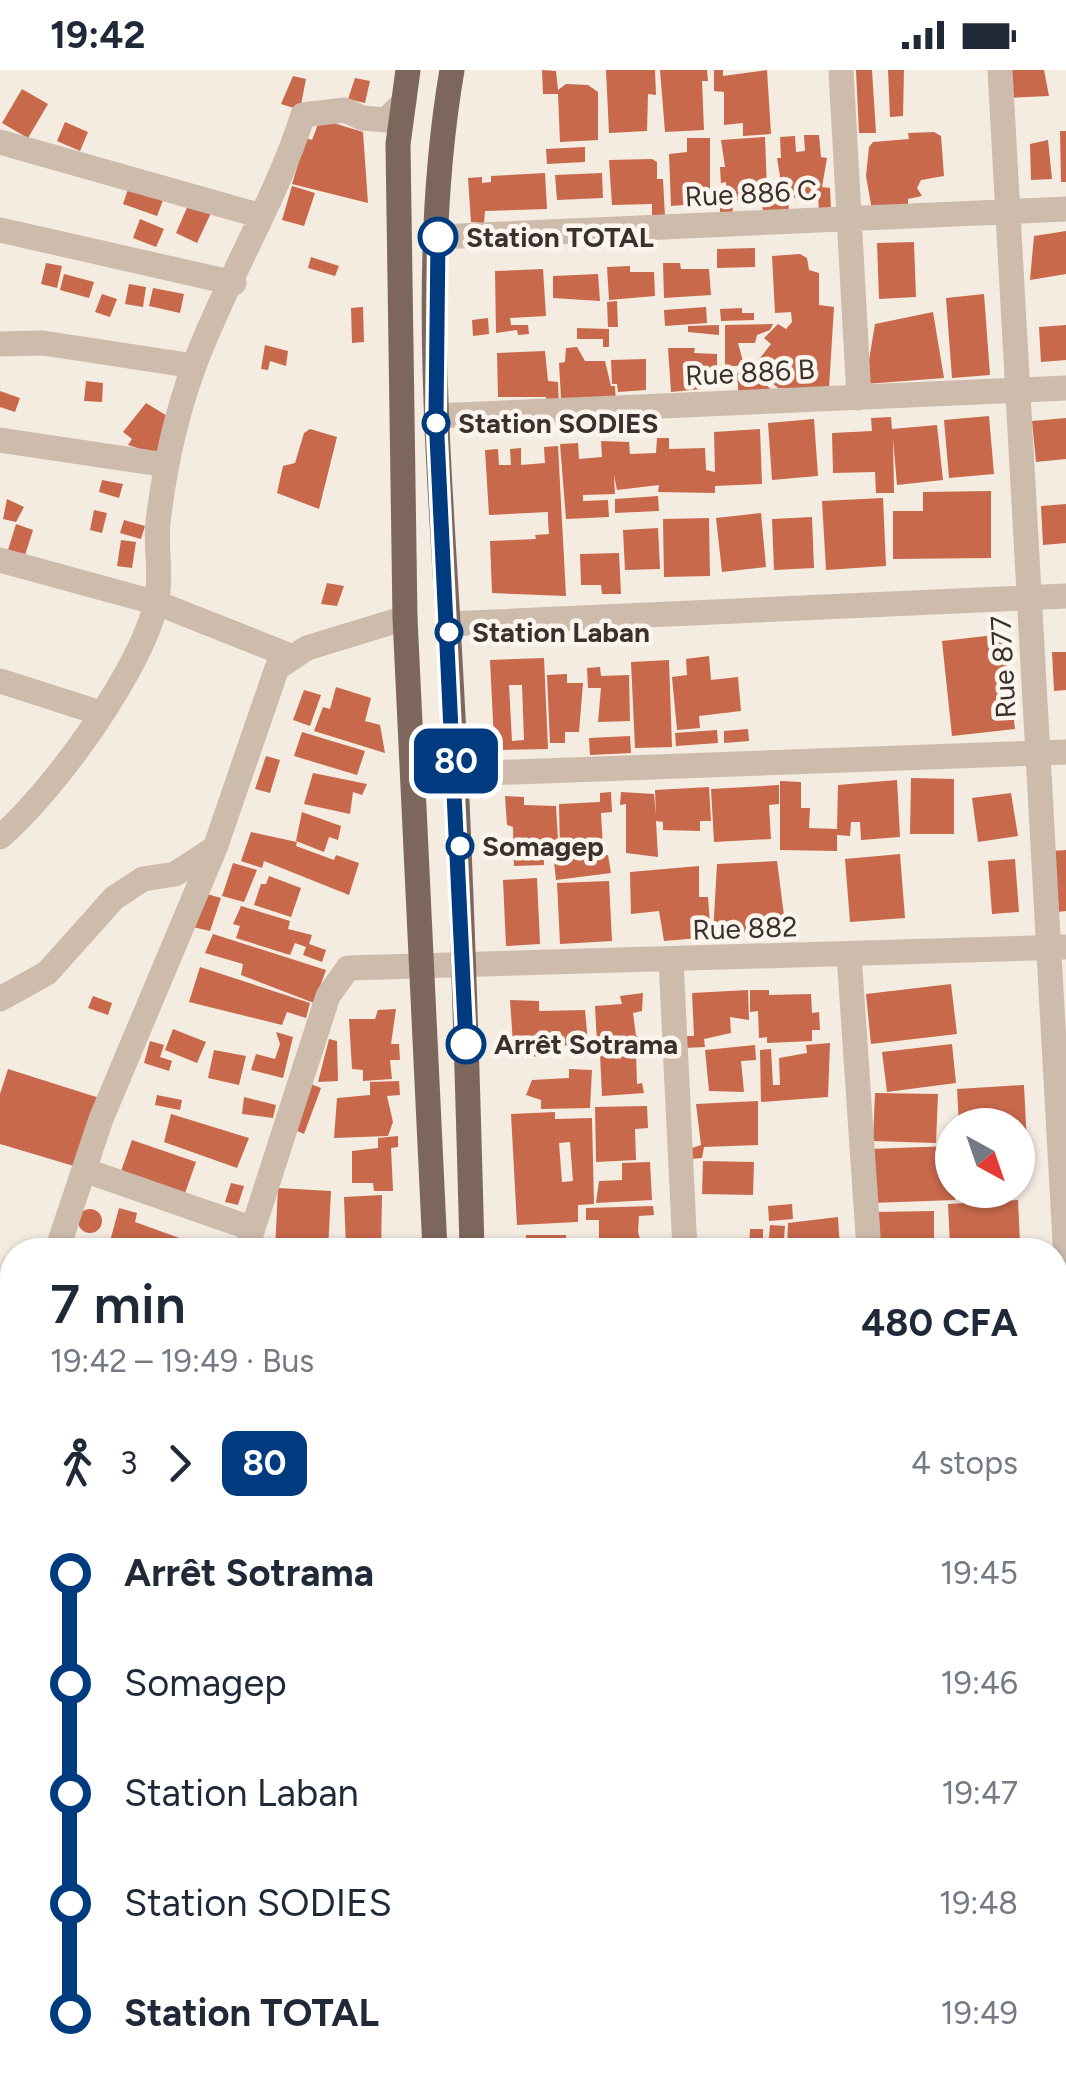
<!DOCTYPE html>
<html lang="en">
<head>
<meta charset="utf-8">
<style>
  :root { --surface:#fff; --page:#f6f6f7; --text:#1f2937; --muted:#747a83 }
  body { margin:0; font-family:Figtree,sans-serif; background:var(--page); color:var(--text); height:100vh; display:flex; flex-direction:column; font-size:38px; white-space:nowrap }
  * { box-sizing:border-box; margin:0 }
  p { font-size:32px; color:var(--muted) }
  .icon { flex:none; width:55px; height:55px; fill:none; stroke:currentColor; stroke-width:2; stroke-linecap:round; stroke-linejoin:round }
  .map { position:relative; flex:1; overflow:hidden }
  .panel { position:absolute; left:0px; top:1168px; width:1068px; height:852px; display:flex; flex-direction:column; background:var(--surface); border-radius:40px 40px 0 0; box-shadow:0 2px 8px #0004 }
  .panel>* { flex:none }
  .badge { padding:0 20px; border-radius:15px; font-size:35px; line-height:65px }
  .needle { width:65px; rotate:140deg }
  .buttons { position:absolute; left:935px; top:1038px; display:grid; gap:20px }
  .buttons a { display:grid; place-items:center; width:100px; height:100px; border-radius:50%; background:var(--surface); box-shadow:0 2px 8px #0004; font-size:50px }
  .map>.badge { position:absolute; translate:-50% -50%; box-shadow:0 0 0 5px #fff }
  .legs { display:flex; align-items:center; gap:15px; height:110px; padding:0 50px; font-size:32px }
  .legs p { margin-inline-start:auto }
  .head { display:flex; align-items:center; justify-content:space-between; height:170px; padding:0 50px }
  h1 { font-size:55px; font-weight:600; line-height:75px }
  ul { padding:0 50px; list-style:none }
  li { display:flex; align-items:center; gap:35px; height:110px; font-size:38px }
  li i { display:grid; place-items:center; width:15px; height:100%; margin:0 12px; background:currentColor }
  li i::after { content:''; width:25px; height:25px; margin:-12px; border:8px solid; border-radius:50%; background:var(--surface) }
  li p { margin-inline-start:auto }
  li:first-child i { background:linear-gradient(#0000 50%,currentColor 0) }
  li:last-child i { background:linear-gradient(currentColor 50%,#0000 0) }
  .status { display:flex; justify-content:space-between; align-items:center; height:70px; padding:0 50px; background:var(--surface); direction:ltr }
  .status svg { height:28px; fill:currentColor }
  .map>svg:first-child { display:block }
</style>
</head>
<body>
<div class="status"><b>19:42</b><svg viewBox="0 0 49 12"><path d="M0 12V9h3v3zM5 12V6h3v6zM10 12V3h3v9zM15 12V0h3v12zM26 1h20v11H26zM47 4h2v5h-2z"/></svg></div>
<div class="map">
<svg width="1066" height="2018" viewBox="0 0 1066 2018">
  <rect width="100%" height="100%" fill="#f4ebe1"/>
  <path fill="#c8694b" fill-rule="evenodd" d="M 542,0 L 556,1 L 558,20 L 566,14 L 588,15 L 598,22 L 598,70 L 560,72 L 558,24 L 543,24 Z
    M 606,0 L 655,0 L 656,25 L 648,24 L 647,61 L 609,63 Z
    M 660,0 L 707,0 L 708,11 L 702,11 L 704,60 L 665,62 Z
    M 714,0 L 723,0 L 723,6 L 767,0 L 771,64 L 743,66 L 743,53 L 724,55 L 724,22 L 714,21 Z
    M 856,0 L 872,0 L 876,63 L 859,63 Z
    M 888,0 L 904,0 L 903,46 L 890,47 Z
    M 1006,0 L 1044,0 L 1049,26 L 1007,28 Z
    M 293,6 L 306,9 L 300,40 L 281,34 Z
    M 355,8 L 370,11 L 365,33 L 348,29 Z
    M 22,19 L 48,34 L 28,68 L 2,53 Z
    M 320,49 L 363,62 L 368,133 L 292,114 L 306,68 L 312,70 Z
    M 65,52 L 88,62 L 80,81 L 57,71 Z
    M 1060,61 L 1066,61 L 1066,112 L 1061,112 Z
    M 934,62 L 941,66 L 944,106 L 921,110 L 917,118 L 922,126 L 908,129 L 908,140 L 872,140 L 866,106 L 869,77 L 873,72 L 909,69 L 908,63 Z
    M 804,65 L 819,65 L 821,87 L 827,88 L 822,117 L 830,118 L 831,140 L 819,141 L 818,127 L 788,128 L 789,142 L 763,144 L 762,129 L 732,131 L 733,145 L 720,146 L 720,123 L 726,123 L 726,112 L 721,113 L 720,97 L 725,97 L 721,70 L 765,67 L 767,120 L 782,119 L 777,88 L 781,88 L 780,67 L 795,66 L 796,82 L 805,81 Z
    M 687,68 L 710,68 L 710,133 L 671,136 L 669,84 L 687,82 Z
    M 1048,70 L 1052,109 L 1031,110 L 1030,74 Z
    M 585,77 L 585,92 L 547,94 L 546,79 Z
    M 652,89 L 657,92 L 657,109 L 663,109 L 665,147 L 652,147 L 652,134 L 612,135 L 609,90 Z
    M 545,103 L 547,139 L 485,141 L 484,153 L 471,152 L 468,108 L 482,107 L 482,113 L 491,112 L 491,106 Z
    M 602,103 L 603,128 L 557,130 L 555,105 Z
    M 130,113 L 165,125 L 157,146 L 123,134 Z
    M 292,116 L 315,123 L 304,156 L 282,150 Z
    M 189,133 L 211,143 L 197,173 L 176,163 Z
    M 140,149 L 164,159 L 156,177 L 133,168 Z
    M 1066,161 L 1066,204 L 1030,210 L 1034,166 Z
    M 914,172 L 916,227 L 879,229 L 877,173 Z
    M 755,178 L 755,197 L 717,198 L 717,179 Z
    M 800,184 L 807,188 L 809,200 L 819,203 L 819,235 L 834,237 L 829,318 L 778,318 L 753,297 L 771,274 L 764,268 L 778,254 L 786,259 L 792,252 L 791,242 L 775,243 L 772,186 Z
    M 311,187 L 339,196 L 335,206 L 308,198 Z
    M 46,193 L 62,196 L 57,218 L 41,214 Z
    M 663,193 L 680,193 L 681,199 L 709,199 L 711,225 L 664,228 Z
    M 630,196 L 630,202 L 654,202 L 655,226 L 609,230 L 607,197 Z
    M 543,199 L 546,246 L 510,248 L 511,255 L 528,255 L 529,264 L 518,265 L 517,260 L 496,263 L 495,201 Z
    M 64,204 L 94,212 L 89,228 L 60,220 Z
    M 598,204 L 600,231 L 553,228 L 553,206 Z
    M 129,214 L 146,217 L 143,237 L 125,234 Z
    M 153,218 L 184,224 L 180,243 L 149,236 Z
    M 102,224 L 117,229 L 110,247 L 95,242 Z
    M 984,224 L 990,305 L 952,308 L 946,228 Z
    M 617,231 L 618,257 L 608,257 L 607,232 Z
    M 363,237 L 364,272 L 352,273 L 351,238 Z
    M 706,237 L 707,253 L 665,256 L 664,240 Z
    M 742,238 L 742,243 L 754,243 L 754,250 L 721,251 L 720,239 Z
    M 933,242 L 944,308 L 865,314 L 875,254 Z
    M 488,248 L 489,264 L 473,266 L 472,250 Z
    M 773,254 L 770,260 L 757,265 L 755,273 L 738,273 L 744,295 L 725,297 L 725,255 Z
    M 719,255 L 719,265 L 688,262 L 688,256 Z
    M 1066,255 L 1066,290 L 1041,292 L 1039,257 Z
    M 577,258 L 609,259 L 609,277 L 603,277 L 603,269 L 577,269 Z
    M 265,275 L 288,281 L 286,296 L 270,291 L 268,300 L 261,299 Z
    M 577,277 L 585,291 L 605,291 L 611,316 L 615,316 L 616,336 L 561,328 L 559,293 L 565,292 L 566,278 Z
    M 668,278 L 695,278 L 694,283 L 717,284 L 717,312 L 701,314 L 701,319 L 671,322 Z
    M 545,281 L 548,311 L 558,312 L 559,339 L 546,340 L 546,327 L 498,327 L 497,283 Z
    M 646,289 L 646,320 L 618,322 L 617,314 L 612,314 L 611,290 Z
    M 743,301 L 757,306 L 779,327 L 738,328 L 738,312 L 726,312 L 727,307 Z
    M 86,311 L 103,313 L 102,332 L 84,331 Z
    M 0,321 L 20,328 L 15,342 L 0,337 Z
    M 146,333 L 177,352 L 162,386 L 128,375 L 132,369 L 123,362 Z
    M 989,346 L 994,404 L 949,408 L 944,350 Z
    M 891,347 L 892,359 L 937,355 L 943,410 L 897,415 L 893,369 L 894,423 L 876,423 L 875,402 L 833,403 L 832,363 L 872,361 L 871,348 Z
    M 1066,348 L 1066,389 L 1036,392 L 1032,351 Z
    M 814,349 L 818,406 L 772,410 L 768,353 Z
    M 310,359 L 337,367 L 319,439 L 277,423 L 283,396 L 295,393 L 304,363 Z
    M 760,359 L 762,414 L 715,416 L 715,423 L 658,422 L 659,415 L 617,420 L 614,405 L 615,424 L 583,425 L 583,431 L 608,430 L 609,447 L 566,449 L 560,374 L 578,373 L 579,389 L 602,387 L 601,371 L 629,372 L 630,384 L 656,383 L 657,368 L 669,368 L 669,379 L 705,378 L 706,400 L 715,402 L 714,362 Z
    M 558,376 L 566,526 L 492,523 L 490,471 L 536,469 L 535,465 L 549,464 L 548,451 L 548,442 L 489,445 L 485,380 L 498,379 L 499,395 L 511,395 L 510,379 L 521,378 L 521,395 L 545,393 L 544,377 Z
    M 102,410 L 123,414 L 119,428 L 99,422 Z
    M 991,421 L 991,488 L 893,489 L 893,441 L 923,441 L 923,422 Z
    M 658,426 L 659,441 L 615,443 L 615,429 Z
    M 883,428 L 886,496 L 826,500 L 822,431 Z
    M 7,429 L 24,437 L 16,452 L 3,449 Z
    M 1066,434 L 1066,473 L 1043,475 L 1041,436 Z
    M 94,440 L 107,443 L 102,463 L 90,460 Z
    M 761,443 L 766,497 L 722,502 L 716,448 Z
    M 812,447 L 814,498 L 774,500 L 772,449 Z
    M 709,448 L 710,506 L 664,507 L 663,449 Z
    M 124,450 L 145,456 L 141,469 L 120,463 Z
    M 16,454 L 33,460 L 25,485 L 8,480 Z
    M 658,458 L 660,499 L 625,500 L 623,460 Z
    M 121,470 L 136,472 L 132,498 L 117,496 Z
    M 619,483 L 621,524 L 602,524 L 601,515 L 581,515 L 580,484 Z
    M 327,513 L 344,516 L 337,536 L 321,534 Z
    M 1004,564 L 1015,659 L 952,666 L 942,571 Z
    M 1052,582 L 1066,582 L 1066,620 L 1054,621 Z
    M 709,586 L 711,610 L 738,607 L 741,641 L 699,646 L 700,658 L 677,660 L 672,607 L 687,605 L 686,589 Z
    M 544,588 L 548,679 L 499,680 L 499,672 L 494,671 L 490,590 ZM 509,615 L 522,615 L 524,670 L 512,671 Z
    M 669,590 L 672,677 L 635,678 L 631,592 Z
    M 600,597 L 601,606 L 629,605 L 630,651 L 598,652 L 601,618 L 588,618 L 587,598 Z
    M 567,604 L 567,613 L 583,613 L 579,662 L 565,662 L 565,673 L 550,673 L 547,605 Z
    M 336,617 L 371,628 L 365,651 L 380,655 L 385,683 L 314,661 L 323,637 L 330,639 Z
    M 304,620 L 321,625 L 310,656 L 293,650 Z
    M 748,659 L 749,671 L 724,673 L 724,661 Z
    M 717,660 L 718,673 L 676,676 L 675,663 Z
    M 302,662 L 365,681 L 357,705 L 294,686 Z
    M 630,666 L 631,683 L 590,685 L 589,668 Z
    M 266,686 L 280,690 L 270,723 L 255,719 Z
    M 313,703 L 367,714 L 362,725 L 353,722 L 350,744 L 304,734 Z
    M 911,708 L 954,709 L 954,764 L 910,764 Z
    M 897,710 L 900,767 L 861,770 L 860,752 L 851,752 L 850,766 L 837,765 L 837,781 L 780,780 L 780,711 L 801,712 L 801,738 L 810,738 L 809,758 L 837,759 L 838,715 Z
    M 779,715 L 779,734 L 769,735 L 771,769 L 714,772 L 711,719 Z
    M 709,717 L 711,751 L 700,751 L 700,761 L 663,760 L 663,752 L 656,751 L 658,787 L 626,783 L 626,734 L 620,735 L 621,722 L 654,724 L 656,746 L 655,720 Z
    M 611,722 L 612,742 L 601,743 L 603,778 L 560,781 L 559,734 L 600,732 L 600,723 Z
    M 1011,723 L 1018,766 L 978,772 L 972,728 Z
    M 505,726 L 524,727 L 524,735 L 556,736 L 559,786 L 544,787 L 544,795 L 514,796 L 513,757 L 507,755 Z
    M 302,742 L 341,756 L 338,770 L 329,767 L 324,782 L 296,771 Z
    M 251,762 L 297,772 L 296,776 L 334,790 L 336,785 L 359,793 L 349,825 L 264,791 L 262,798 L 241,791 Z
    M 1066,780 L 1066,841 L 1057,842 L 1051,781 Z
    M 900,784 L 905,848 L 850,852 L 845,789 Z
    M 608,785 L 611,803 L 556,810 L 554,791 Z
    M 1015,789 L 1019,842 L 992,844 L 988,791 Z
    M 777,791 L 786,861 L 713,864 L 717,794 Z
    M 233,793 L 257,800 L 244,832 L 222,826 Z
    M 699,796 L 699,827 L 708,827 L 711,867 L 664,871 L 659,841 L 631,844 L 630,802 Z
    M 269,806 L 301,818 L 291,847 L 254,835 L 261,814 L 266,814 Z
    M 537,808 L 540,874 L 506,876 L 503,810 Z
    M 609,811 L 612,871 L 560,874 L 557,813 Z
    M 203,823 L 221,828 L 210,861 L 193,857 Z
    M 241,836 L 290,851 L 288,859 L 312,865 L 309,874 L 326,880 L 322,892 L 303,885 L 306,877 L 295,873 L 290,885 L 236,868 L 240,856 L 233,854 Z
    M 213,864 L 326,900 L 314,933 L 241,905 L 243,894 L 205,883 Z
    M 200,897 L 310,933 L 306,948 L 287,942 L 282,955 L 189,932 Z
    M 951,914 L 957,964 L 871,974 L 866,924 Z
    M 748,920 L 749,950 L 730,947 L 731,963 L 704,969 L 705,977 L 683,978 L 682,966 L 694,966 L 692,923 Z
    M 750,920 L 769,920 L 769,925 L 811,924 L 812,943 L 819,942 L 820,960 L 812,960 L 812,971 L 767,973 L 767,967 L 759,968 L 758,941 L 750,942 Z
    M 643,923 L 642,941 L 633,943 L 636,966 L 643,966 L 643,977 L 622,979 L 621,973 L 597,974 L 595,936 L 622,934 L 620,926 Z
    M 93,926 L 112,933 L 108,945 L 88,938 Z
    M 510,930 L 539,931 L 539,941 L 585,940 L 589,983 L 575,984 L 575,975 L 553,976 L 553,985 L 514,988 Z
    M 396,939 L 391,974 L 399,974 L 400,990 L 390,990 L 392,1009 L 363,1011 L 363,1000 L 352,999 L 349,949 L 375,949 L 378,940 Z
    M 173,959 L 206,972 L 197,993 L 165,980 Z
    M 276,962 L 293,967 L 283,1008 L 251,1000 L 256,984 L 275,989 L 280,974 Z
    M 329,969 L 337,971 L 338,1011 L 318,1012 Z
    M 150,971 L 164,975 L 160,987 L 172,991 L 169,1001 L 144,993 Z
    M 830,973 L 828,1027 L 761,1032 L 760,980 L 771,979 L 773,1015 L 780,1015 L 779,988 L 807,983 L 806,975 Z
    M 952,974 L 956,1013 L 887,1022 L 882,982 Z
    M 755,975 L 756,990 L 741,991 L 744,1022 L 709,1021 L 705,980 Z
    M 214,980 L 246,986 L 239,1015 L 208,1008 Z
    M 636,982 L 637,1014 L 642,1013 L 644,1023 L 602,1026 L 600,984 Z
    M 8,999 L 112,1032 L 94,1102 L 0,1074 L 0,1024 Z
    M 569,999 L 592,1000 L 590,1038 L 541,1039 L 541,1030 L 526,1025 L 532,1010 L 569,1008 Z
    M 399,1011 L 400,1025 L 387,1026 L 393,1052 L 388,1066 L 334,1068 L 337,1028 L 370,1025 L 370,1012 Z
    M 311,1014 L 321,1018 L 304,1064 L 295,1060 Z
    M 1024,1015 L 1027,1075 L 1018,1076 L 1018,1055 L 959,1055 L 957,1019 Z
    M 875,1023 L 938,1024 L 936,1073 L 873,1071 Z
    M 157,1025 L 182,1030 L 180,1040 L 155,1035 Z
    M 244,1027 L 276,1035 L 273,1048 L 242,1044 Z
    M 758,1031 L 758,1075 L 704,1077 L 702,1088 L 691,1089 L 689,1079 L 701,1075 L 696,1034 Z
    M 647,1036 L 648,1058 L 635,1059 L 636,1090 L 596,1092 L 595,1037 Z
    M 555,1042 L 555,1049 L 592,1048 L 594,1134 L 578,1135 L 578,1152 L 517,1155 L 511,1044 ZM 570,1072 L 573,1111 L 562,1112 L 559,1073 Z
    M 171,1044 L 249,1068 L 237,1098 L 164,1072 Z
    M 398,1066 L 398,1077 L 391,1078 L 393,1121 L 374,1121 L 373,1113 L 352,1113 L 352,1081 L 378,1078 L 378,1068 Z
    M 132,1070 L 196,1092 L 184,1126 L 120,1104 Z
    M 952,1076 L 955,1130 L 871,1133 L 869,1079 Z
    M 703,1091 L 754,1092 L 753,1125 L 702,1124 Z
    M 650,1092 L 652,1130 L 596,1133 L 599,1111 L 622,1110 L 622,1093 Z
    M 231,1113 L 244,1116 L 238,1135 L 225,1132 Z
    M 278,1118 L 331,1121 L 328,1180 L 275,1180 Z
    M 382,1125 L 381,1180 L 346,1177 L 344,1127 Z
    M 1018,1130 L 1020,1173 L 950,1176 L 948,1134 Z
    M 792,1134 L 793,1149 L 769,1151 L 768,1136 Z
    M 653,1136 L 654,1145 L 639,1146 L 638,1162 L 641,1172 L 668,1173 L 667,1180 L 599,1180 L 599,1150 L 586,1150 L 586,1138 Z
    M 119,1138 L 137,1143 L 135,1152 L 213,1180 L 122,1180 L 109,1175 Z
    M78 1151a12 12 0 1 1 24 0a12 12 0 1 1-24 0Z
    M 934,1141 L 934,1180 L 877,1180 L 876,1142 Z
    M 838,1147 L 840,1180 L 787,1180 L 788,1153 Z
    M 770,1155 L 785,1156 L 783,1180 L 768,1180 Z
    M 750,1159 L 763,1159 L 763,1180 L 749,1180 Z
    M 526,1165 L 566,1165 L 566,1180 L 526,1180 Z
    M 1061,1310 L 1066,1315 L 1066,1349 L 1055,1339 L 1055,1316 Z
    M 0,1374 L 12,1378 L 12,1458 L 0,1454 Z
    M 1063,1431 L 1066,1475 L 1055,1485 L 1055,1438 Z
    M 0,1537 L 12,1541 L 12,1606 L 0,1601 Z
    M 1066,1573 L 1066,1621 L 1055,1606 L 1055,1582 Z
    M 0,1618 L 12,1621 L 12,1653 L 0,1649 Z
    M 1055,1627 L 1066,1642 L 1066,1686 L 1055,1670 Z
    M 0,1696 L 12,1700 L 12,1766 L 0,1762 Z
    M 0,1771 L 12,1776 L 12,1840 L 0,1836 Z
    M 27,2008 L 86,2008 L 87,2018 L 28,2018 Z
    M 101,2008 L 147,2008 L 148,2014 L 117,2013 L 117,2018 L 102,2018 Z
    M 158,2008 L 197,2008 L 197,2018 L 158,2018 Z
    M 296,2008 L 321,2008 L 322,2018 L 297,2018 Z
    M 807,2008 L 860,2008 L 851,2018 L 819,2018 Z
    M 882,2008 L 944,2008 L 934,2018 L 873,2018 Z"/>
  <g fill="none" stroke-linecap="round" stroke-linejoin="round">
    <path stroke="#cdbbac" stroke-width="25" d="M 841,0 L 859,328
      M 1000,0 L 1066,1190
      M 0,72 L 261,146
      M 0,160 L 234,213
      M 438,167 L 1066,139
      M 0,274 L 43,273 L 194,296
      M 436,346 L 1066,318
      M 0,370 L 167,395
      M 0,490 L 157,533 L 293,587
      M 448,554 L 1066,526
      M 0,611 L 100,643
      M 457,704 L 1066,682
      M 0,767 C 53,722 145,596 157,528 C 162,502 155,478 158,452 C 164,401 176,345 194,296 C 226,210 275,132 303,45 L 345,40 L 362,48 L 386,50 L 404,32
      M 849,884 L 869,1180
      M 671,890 L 685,1180
      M 0,929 L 47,903 L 114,828 L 143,809 L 175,804 L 215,778 L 277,598 L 307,578 L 405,548
      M 84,1100 L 253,1159
      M 57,1180 L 101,1049 L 215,778
      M 246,1180 L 328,926 L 348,898 L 1066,877
      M 1055,1285 L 1066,1275
      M 0,1287 L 12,1278
      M 1055,1537 L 1066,1549
      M 0,1616 L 12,1619
      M 1055,1780 L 1066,1771
      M 0,1947 L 12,1908
      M 1055,1974 L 1066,1983"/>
    <path stroke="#7d675c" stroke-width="25" d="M 408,0 L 398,74 L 405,548 L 435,1180
      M 452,0 C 419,191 440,397 450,590 C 461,786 467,983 472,1180
      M 455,2008 L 455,2018
      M 496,2008 L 496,2018"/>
  </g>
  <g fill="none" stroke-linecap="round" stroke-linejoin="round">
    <defs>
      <path id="line-1" d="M 438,167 L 436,346 L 466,974"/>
    </defs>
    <use href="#line-1" stroke="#fff" stroke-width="22"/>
    <use href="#line-1" stroke="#003b80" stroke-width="15"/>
  </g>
  <g fill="#fff" stroke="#003b80" stroke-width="5">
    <circle cx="438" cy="167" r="18"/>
    <circle cx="436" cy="353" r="12"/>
    <circle cx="449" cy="562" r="12"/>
    <circle cx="460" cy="776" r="12"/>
    <circle cx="466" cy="974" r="18"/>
  </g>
  <g text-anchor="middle" stroke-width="9" stroke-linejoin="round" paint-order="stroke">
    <g font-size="28" fill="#3b302b" stroke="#fbf5ee">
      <text transform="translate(751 123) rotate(-3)" y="10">Rue 886 C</text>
      <text transform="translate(750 302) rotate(-3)" y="10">Rue 886 B</text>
      <text transform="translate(1003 597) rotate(-93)" y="10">Rue 877</text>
      <text transform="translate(745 858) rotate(-2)" y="10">Rue 882</text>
    </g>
    <g font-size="28" font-weight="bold" fill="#3b302b" stroke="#fbf5ee" text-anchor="start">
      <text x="466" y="177">Station TOTAL</text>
      <text x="458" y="363">Station SODIES</text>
      <text x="472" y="572">Station Laban</text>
      <text x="482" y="786">Somagep</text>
      <text x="494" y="984">Arrêt Sotrama</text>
    </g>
  </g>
</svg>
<div class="buttons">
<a><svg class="needle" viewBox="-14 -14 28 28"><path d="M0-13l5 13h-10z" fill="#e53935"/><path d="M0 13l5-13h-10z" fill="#747a83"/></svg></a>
</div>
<b class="badge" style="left:456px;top:691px;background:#003b80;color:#fff">80</b>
<section class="panel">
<div class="head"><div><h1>7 min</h1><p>19:42 – 19:49 · Bus</p></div><b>480 CFA</b></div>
<div class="legs"><svg class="icon" aria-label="walk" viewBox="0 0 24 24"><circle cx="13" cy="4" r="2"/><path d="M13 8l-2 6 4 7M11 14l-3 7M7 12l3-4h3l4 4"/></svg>3<svg class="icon" aria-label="forward" viewBox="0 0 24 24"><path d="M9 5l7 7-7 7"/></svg><b class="badge" style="background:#003b80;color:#fff">80</b><p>4 stops</p></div>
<ul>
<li><i style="color:#003b80"></i><b>Arrêt Sotrama</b><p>19:45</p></li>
<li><i style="color:#003b80"></i><span>Somagep</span><p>19:46</p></li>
<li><i style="color:#003b80"></i><span>Station Laban</span><p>19:47</p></li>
<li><i style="color:#003b80"></i><span>Station SODIES</span><p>19:48</p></li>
<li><i style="color:#003b80"></i><b>Station TOTAL</b><p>19:49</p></li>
</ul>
</section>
</div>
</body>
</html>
